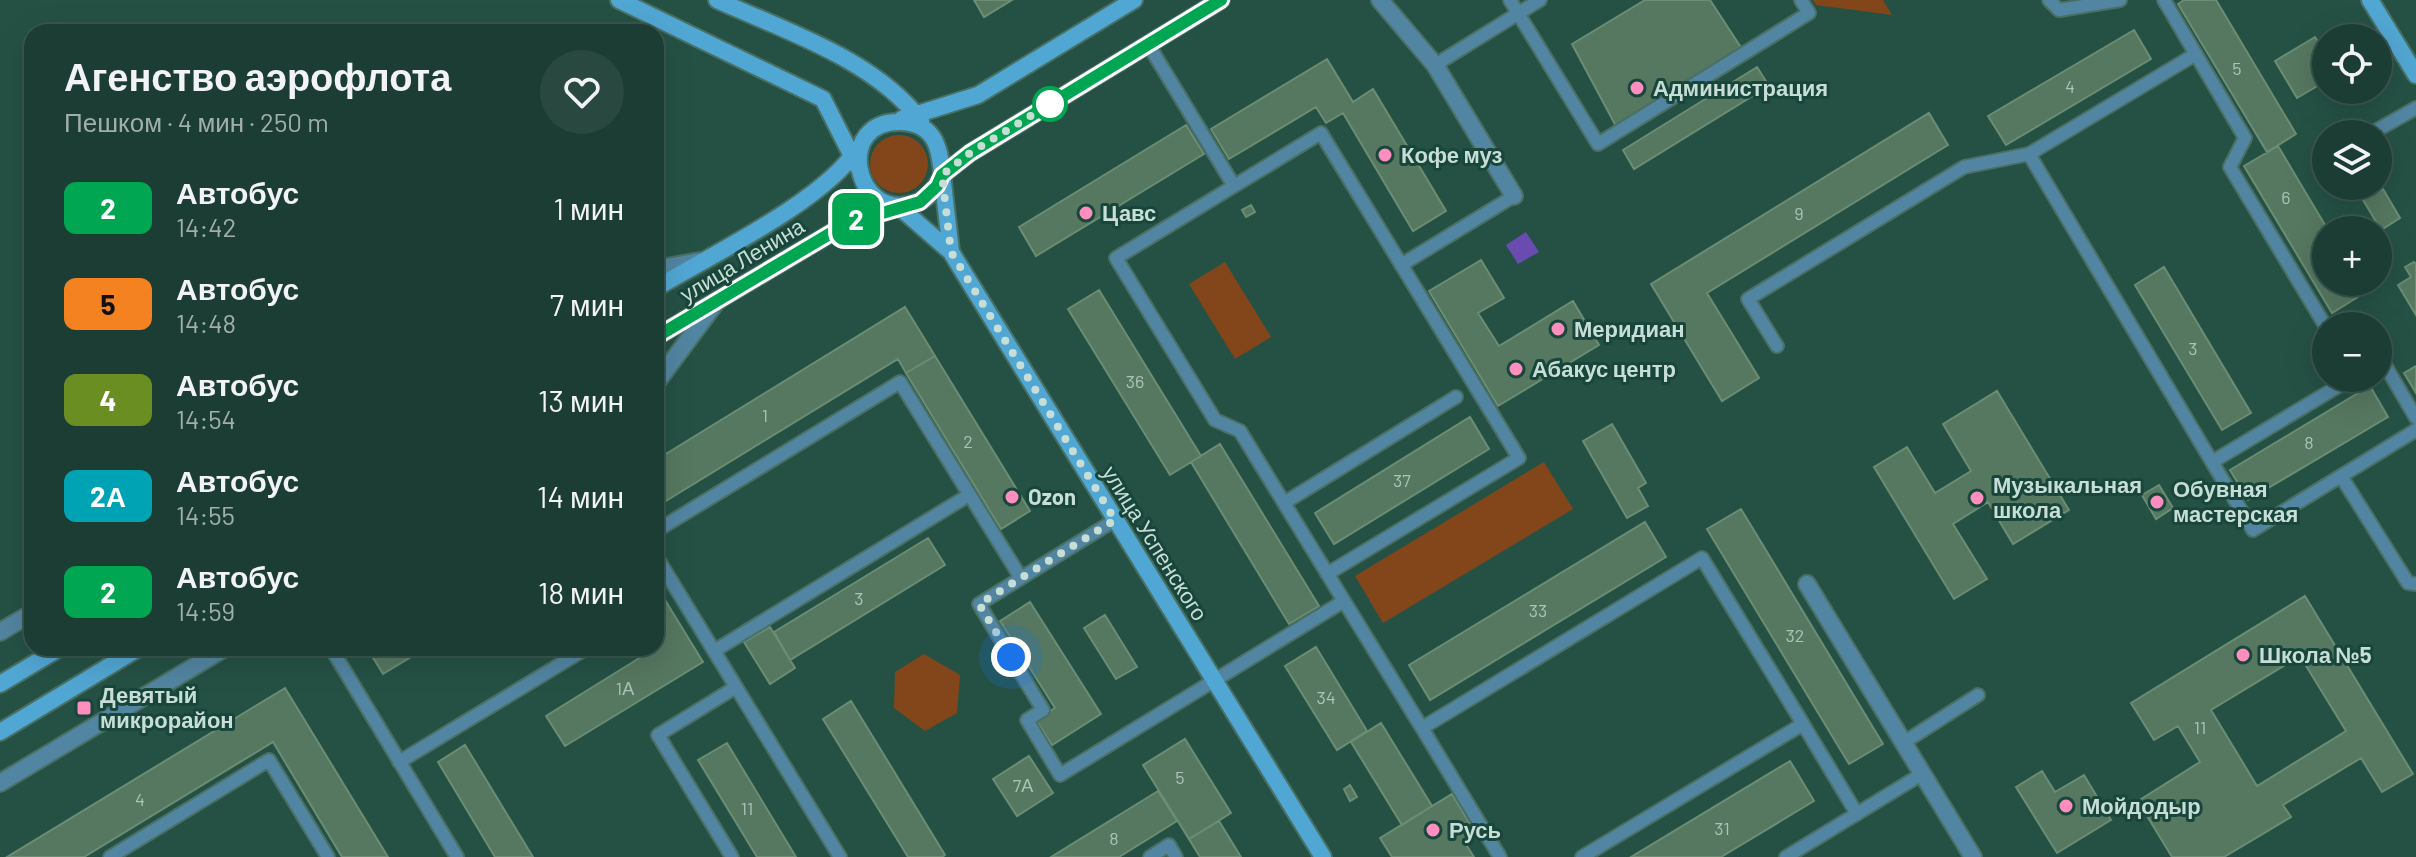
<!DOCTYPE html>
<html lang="ru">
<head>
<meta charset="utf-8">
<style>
  :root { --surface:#1c3d34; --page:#294840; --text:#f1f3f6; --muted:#a0aeac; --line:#3a564f }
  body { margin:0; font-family:Barlow,sans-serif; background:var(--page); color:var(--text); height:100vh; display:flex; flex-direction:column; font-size:30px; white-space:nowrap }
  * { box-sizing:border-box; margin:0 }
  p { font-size:26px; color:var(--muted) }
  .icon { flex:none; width:44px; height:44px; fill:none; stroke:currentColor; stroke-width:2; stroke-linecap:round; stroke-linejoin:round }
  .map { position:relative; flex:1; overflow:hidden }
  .sheet { position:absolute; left:24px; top:24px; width:640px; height:632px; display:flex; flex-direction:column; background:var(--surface); border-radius:24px; box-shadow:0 8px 32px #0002,0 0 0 2px var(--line) }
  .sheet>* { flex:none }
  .badge { padding:0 16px; border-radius:12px; font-size:28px; line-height:52px }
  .tools { position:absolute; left:2312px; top:24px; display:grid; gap:16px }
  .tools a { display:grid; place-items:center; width:80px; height:80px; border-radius:50%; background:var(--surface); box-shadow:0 8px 32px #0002,0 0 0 2px var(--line); font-size:40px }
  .you { position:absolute; width:40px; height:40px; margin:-20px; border:6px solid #fff; border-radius:50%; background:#1a73e8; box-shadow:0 0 0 12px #1a73e833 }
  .map>.badge { position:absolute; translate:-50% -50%; box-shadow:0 0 0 4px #fff }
  .round { display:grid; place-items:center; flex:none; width:84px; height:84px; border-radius:42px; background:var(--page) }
  .head { display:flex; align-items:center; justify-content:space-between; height:136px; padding:0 40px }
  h1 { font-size:38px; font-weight:700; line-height:60px }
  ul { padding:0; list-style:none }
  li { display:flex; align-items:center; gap:24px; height:96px; padding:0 40px }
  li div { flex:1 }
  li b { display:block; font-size:30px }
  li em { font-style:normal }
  li .badge { min-width:88px; font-weight:700; text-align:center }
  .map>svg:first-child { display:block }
</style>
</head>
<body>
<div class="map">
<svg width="2416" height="857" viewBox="0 0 2416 857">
  <rect width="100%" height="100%" fill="#255145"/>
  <path fill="#82461a" d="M 1813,0 L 1883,0 L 1892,15 L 1816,5 Z
    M870 164a29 29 0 1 1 58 0a29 29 0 1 1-58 0Z
    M 1225,262 L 1271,337 L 1235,359 L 1189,284 Z
    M 1544,462 L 1573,509 L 1383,623 L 1355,576 Z
    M 924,654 L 960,675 L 957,713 L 925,731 L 894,708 L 895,672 Z"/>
  <path fill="#6a4cb1" d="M 1526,232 L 1539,252 L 1518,264 L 1506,245 Z"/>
  <path fill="#567760" stroke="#6a8d74" stroke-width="2" fill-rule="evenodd" d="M 974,0 L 1012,0 L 984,17 Z
    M 1645,0 L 1710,0 L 1742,49 L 1617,128 L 1572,44 Z
    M 2184,0 L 2216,0 L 2296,134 L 2267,152 L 2178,4 Z
    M 2134,30 L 2151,59 L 2006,145 L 1988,116 Z
    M 2315,37 L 2326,55 L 2326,81 L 2297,98 L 2275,61 Z
    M 1327,59 L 1353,102 L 1373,89 L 1446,211 L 1413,231 L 1343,113 L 1326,123 L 1316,107 L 1229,159 L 1211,129 Z
    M 1757,67 L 1769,86 L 1634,169 L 1623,150 Z
    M 1929,113 L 1948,145 L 1707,293 L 1759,378 L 1722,401 L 1651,284 Z
    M 1186,125 L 1204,154 L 1036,256 L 1019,227 Z
    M 2278,146 L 2328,230 L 2326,282 L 2360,282 L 2366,292 L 2332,313 L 2244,166 Z
    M 2383,189 L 2400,218 L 2381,230 L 2363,200 Z
    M 1251,205 L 1255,212 L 1246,217 L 1242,210 Z
    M 1481,260 L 1504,298 L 1478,313 L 1499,346 L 1573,301 L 1599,345 L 1498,406 L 1429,291 Z
    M 2414,262 L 2416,264 L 2416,315 L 2398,285 L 2411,277 L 2405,267 Z
    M 2164,267 L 2251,413 L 2222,430 L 2135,285 Z
    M 1099,290 L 1201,456 L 1170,475 L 1068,309 Z
    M 905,307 L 935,356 L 906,373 L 898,359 L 656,507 L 656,460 Z
    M 935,356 L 1030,511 L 1001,529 L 906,373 Z
    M 2416,366 L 2416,393 L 2404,373 Z
    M 2370,386 L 2388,417 L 2248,500 L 2230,470 Z
    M 1997,391 L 2069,510 L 2013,544 L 1988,502 L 1953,524 L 1987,579 L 1954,599 L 1874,467 L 1907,447 L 1935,493 L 1971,471 L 1943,424 Z
    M 1470,417 L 1489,449 L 1334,544 L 1315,513 Z
    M 1612,424 L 1646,483 L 1638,488 L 1648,506 L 1627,518 L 1583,441 Z
    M 1220,444 L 1319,606 L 1289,624 L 1191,462 Z
    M 2159,485 L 2173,508 L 2156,519 L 2142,495 Z
    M 1741,509 L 1883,744 L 1849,764 L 1707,529 Z
    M 1645,522 L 1666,557 L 1430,700 L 1409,665 Z
    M 928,538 L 945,565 L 790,660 L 774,632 Z
    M 656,584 L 665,600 L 656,605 Z
    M 2305,596 L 2413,774 L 2382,792 L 2361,758 L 2283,805 L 2291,817 L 2224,857 L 2172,857 L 2138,801 L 2200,762 L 2178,726 L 2154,740 L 2131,703 ZM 2300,656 L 2346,731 L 2257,786 L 2211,710 Z
    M 665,600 L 703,662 L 565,746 L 546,716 L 649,652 L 647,648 L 656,648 L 656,605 Z
    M 1030,602 L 1101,714 L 1052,745 L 1036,720 L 1055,708 L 1000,621 Z
    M 1105,615 L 1137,667 L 1116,679 L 1084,628 Z
    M 770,627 L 795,668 L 770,684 L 744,642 Z
    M 1316,647 L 1367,731 L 1337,750 L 1285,666 Z
    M 367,648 L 426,648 L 383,674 Z
    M 285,688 L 388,857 L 342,857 L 273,742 L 84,857 L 7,857 Z
    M 851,701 L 945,855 L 942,857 L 908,857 L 823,719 Z
    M 1381,723 L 1432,806 L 1402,825 L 1351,742 Z
    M 1185,739 L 1231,813 L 1189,839 L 1143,765 Z
    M 727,743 L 796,857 L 757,857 L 698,760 Z
    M 465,745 L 533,857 L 495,857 L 438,762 Z
    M 1029,756 L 1053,793 L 1017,816 L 993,779 Z
    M 1790,761 L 1814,801 L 1721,857 L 1631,857 Z
    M 2042,771 L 2055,792 L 2084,775 L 2111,820 L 2057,853 L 2016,787 Z
    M 1350,785 L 1357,797 L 1350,801 L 1344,789 Z
    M 1158,791 L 1177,821 L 1119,857 L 1051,857 Z
    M 1452,794 L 1477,836 L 1465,843 L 1474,857 L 1392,857 L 1380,838 Z
    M 1219,821 L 1241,857 L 1200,857 L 1189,839 Z"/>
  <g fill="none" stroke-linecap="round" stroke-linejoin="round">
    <defs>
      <path id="lane" d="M 1510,0 L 1598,144 L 1809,13 L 1801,0
        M 2049,0 L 2059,10 L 2120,0
        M 2164,0 L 2245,138 L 2230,167 L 2326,327
        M 1148,44 L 1234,186 L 1116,258 L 1215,420 L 1240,431 L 1344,601
        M 1435,65 L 1540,0
        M 2377,130 L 2416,108
        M 2029,154 L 2196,54
        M 1234,186 L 1321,133 L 1519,458 L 1327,574
        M 1401,265 L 1514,196
        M 1777,346 L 1748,299 L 1964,167 L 2029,154 L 2212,462
        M 2378,363 L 2382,360 L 2416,418
        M 2352,378 L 2212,462 L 2253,530 L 2416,430
        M 2341,476 L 2408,583 L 2416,584
        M 1284,503 L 1456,397
        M 656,531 L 900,382 L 1021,578 L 1115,520
        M 656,556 L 840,857
        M 1021,578 L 979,604 L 1043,710 L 1027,720 L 1060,775 L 1344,601 L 1422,728
        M 331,648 L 457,857
        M 714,651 L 969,495
        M 1903,743 L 1978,695
        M 399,762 L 587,648
        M 110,857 L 269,760 L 328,857
        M 732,857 L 658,735 L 736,687
        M 1150,857 L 1169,845 L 1176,857
        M 1500,857 L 1422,728 L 1702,558 L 1803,724
        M 1582,857 L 1803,724 L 1857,814
        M 1786,857 L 1922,774"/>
      <path id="street" d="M 1380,0 L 1435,65 L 1514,196
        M 656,269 L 700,261
        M 656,383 L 717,301
        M 1807,584 L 1973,857
        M 0,632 L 32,613
        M 0,783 L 225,648"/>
      <path id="secondary" d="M 619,0 L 823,99 L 857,166
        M 717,0 C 785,31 874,59 921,121
        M 2370,0 L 2416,75
        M 902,119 L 978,95 L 1134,0
        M 942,175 C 936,189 928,200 913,204 C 853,221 834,118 902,122 C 943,124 940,161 944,191 C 946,211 949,232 951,252
        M 942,175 L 970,153 L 1221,0
        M 898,206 L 951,252 L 1323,857
        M 656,288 C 711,255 824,201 857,149
        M 656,337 L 848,223 L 896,206
        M 0,684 L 60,648
        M 0,732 L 139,648"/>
    </defs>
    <use href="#lane" stroke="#497065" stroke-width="16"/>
    <use href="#street" stroke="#497065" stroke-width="20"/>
    <use href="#secondary" stroke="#497065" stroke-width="20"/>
    <use href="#lane" stroke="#5285a1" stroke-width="12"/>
    <use href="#street" stroke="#5285a1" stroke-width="16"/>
    <use href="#secondary" stroke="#51a7d3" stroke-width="16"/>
  </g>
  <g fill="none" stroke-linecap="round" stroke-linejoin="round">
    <defs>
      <path id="line" d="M 656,337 L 848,223 L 920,202 L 937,186 L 942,175 L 970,153 L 1221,0"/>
    </defs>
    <use href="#line" stroke="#fff" stroke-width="18"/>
    <use href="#line" stroke="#00a651" stroke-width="12"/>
    <path stroke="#c7ded6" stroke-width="8" stroke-dasharray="0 14.4" d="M 1011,657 L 979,604 L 1115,520 L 951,252 L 942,175 L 970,153 L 1050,104"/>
  </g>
  <g fill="#fd8ebe" stroke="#19463b" stroke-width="3">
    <circle cx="1637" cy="88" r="8"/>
    <circle cx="1385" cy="155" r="8"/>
    <circle cx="1086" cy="213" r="8"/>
    <circle cx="1558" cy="329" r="8"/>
    <circle cx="1516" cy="369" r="8"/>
    <circle cx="1012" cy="497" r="8"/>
    <circle cx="1977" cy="498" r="8"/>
    <circle cx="2157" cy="502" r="8"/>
    <circle cx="2243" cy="655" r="8"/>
    <rect x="76" y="700" width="16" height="16" rx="4"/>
    <circle cx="2066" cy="806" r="8"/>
    <circle cx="1433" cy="830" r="8"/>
  </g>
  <circle fill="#fff" stroke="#00a651" stroke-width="4" cx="1050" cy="104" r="16"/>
  <g text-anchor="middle" stroke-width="6" stroke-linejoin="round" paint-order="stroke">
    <g font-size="18" fill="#abc4b8">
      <text x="2237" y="75">5</text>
      <text x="2070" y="93">4</text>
      <text x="2286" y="204">6</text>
      <text x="1799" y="220">9</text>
      <text x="2193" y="355">3</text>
      <text x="1135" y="388">36</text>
      <text x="765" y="422">1</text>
      <text x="968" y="448">2</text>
      <text x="2309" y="449">8</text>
      <text x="1402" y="487">37</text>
      <text x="859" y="605">3</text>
      <text x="1538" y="617">33</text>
      <text x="1795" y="642">32</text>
      <text x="625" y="695">1А</text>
      <text x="1326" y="704">34</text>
      <text x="2200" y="734">11</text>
      <text x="1180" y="784">5</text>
      <text x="1023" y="792">7А</text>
      <text x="140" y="806">4</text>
      <text x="747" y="815">11</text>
      <text x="1722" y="835">31</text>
      <text x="1114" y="845">8</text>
    </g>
    <g font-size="22" font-weight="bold" fill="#c7ded6" stroke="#19463b" text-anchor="start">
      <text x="1653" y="96">Администрация</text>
      <text x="1401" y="163">Кофе муз</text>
      <text x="1102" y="221">Цавс</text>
      <text x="1574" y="337">Меридиан</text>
      <text x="1532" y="377">Абакус центр</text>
      <text x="1993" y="493">Музыкальная<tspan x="1993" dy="25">школа</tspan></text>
      <text x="2173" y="497">Обувная<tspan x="2173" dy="25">мастерская</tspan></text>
      <text x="1028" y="505">Ozon</text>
      <text x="2259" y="663">Школа №5</text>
      <text x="100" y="703">Девятый<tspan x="100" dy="25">микрорайон</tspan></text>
      <text x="2082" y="814">Мойдодыр</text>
      <text x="1449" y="838">Русь</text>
    </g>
    <g font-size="22" fill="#c7ded6" stroke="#19463b">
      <text transform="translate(742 260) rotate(-31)" y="8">улица Ленина</text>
      <text transform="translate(1155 543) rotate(58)" y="8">улица Успенского</text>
    </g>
  </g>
</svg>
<div class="tools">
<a><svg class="icon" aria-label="locate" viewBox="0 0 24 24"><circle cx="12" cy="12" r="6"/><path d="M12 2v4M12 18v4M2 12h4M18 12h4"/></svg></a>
<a><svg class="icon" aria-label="layers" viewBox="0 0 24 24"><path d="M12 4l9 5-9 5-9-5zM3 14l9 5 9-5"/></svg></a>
<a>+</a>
<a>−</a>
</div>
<div class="you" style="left:1011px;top:657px"></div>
<b class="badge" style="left:856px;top:219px;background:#00a651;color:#fff">2</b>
<section class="sheet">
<div class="head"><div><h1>Агенство аэрофлота</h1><p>Пешком · 4 мин · 250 m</p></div><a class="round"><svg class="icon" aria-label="heart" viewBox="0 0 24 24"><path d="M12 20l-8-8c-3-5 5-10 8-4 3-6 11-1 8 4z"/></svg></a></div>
<ul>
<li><span class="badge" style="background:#00a651;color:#fff">2</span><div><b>Автобус</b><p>14:42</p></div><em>1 мин</em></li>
<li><span class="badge" style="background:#f58220;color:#111">5</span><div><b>Автобус</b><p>14:48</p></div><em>7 мин</em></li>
<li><span class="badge" style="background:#6b8e23;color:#fff">4</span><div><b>Автобус</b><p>14:54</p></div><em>13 мин</em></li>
<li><span class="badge" style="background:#00a3b4;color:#fff">2А</span><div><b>Автобус</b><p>14:55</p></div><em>14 мин</em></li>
<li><span class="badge" style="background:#00a651;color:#fff">2</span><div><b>Автобус</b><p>14:59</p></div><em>18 мин</em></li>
</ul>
</section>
</div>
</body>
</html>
